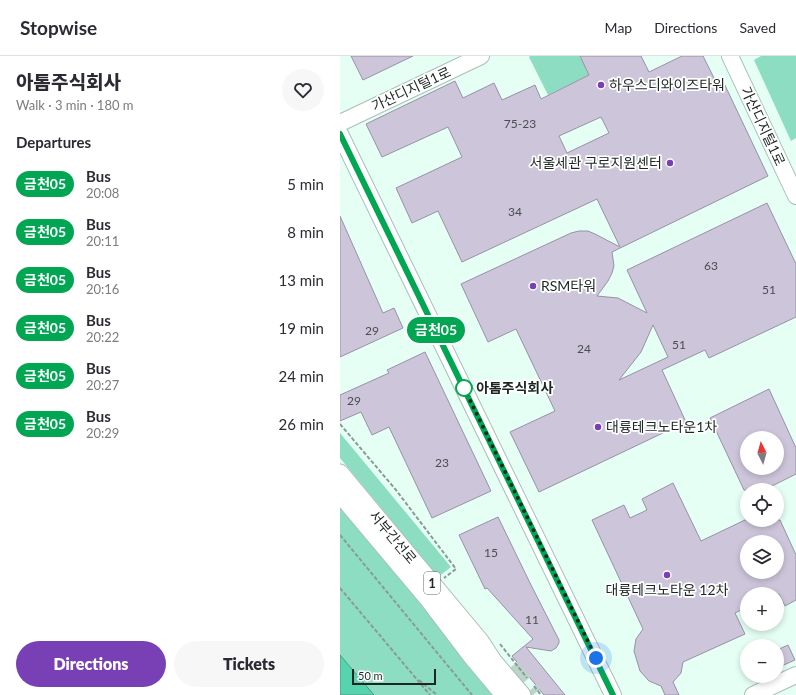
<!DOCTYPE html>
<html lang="en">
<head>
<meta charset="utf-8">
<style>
  :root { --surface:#fff; --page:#f7f7f7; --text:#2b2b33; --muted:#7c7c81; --line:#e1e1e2; --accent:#793fb5 }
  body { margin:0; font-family:Lato,"Noto Sans KR",sans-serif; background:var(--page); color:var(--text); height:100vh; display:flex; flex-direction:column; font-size:15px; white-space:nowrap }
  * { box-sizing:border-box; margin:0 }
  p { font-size:13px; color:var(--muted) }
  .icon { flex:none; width:22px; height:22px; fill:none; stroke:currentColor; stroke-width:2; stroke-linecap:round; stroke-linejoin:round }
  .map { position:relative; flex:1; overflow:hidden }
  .drawer { display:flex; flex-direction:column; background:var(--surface); width:340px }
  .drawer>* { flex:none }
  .badge { padding:0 8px; border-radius:13px; font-size:14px; line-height:26px }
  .needle { width:26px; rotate:354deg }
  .buttons { position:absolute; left:400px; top:375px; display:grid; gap:8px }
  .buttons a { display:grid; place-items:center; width:44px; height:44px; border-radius:50%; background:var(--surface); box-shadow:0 2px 6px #0003; font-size:20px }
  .scale { position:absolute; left:12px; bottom:10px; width:84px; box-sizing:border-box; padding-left:4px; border:2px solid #1c2622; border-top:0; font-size:11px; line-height:14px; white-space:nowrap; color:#1c2622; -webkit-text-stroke:3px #fff; paint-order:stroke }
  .you { position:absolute; width:20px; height:20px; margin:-10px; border:3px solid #fff; border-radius:50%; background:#1a73e8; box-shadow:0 0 0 6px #1a73e833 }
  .map>.badge { position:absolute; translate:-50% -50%; box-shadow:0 0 0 2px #fff }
  h2 { padding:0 16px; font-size:15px; line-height:36px }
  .round { display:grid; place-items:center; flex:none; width:42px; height:42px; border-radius:21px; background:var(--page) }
  .summary { display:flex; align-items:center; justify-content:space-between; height:68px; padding:0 16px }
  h1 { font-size:19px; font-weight:800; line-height:30px }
  .cta { display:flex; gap:8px; margin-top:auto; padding:8px 16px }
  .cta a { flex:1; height:46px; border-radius:24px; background:var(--accent); color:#fff; font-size:16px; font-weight:800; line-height:46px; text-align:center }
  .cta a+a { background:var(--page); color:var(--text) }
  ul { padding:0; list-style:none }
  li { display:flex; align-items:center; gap:12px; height:48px; padding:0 16px }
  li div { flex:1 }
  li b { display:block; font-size:15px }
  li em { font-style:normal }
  li .badge { min-width:44px; font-weight:700; text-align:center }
  header { display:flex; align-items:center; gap:24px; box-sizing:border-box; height:56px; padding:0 20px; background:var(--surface); border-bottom:1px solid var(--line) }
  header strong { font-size:19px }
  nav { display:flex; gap:22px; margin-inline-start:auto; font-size:14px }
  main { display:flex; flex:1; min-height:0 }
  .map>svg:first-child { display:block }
</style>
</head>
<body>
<header>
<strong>Stopwise</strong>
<nav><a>Map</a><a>Directions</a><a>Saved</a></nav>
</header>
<main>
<section class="drawer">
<div class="summary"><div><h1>아톰주식회사</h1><p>Walk · 3 min · 180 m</p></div><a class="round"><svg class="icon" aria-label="heart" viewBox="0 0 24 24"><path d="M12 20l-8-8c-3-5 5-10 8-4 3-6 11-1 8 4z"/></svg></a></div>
<h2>Departures</h2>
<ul>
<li><span class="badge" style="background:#00a651;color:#fff">금천05</span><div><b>Bus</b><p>20:08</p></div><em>5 min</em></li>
<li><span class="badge" style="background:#00a651;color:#fff">금천05</span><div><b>Bus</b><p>20:11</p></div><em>8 min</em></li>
<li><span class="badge" style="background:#00a651;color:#fff">금천05</span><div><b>Bus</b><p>20:16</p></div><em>13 min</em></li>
<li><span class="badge" style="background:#00a651;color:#fff">금천05</span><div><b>Bus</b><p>20:22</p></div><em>19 min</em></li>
<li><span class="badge" style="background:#00a651;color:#fff">금천05</span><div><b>Bus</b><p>20:27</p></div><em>24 min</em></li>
<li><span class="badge" style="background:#00a651;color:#fff">금천05</span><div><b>Bus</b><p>20:29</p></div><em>26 min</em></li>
</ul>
<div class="cta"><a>Directions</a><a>Tickets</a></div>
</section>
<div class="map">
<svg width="456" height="639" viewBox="0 0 456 639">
  <rect width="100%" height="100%" fill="#e5fff5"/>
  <path fill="#8cddc1" d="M 190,0 L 240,0 L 249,19 L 208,39 L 189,1 Z
    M 421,0 L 456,0 L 456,82 L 451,85 L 414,4 Z
    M 0,377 L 111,511 L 98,521 L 0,402 Z
    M 0,449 L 157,639 L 0,639 Z"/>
  <path fill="#57d3ad" stroke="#459f83" d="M 0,599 L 34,639 L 0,639 Z"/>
  <path fill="#cdc5da" stroke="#9891a4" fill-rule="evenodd" d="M 11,0 L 73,0 L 23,24 Z
    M 240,0 L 301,0 L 309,16 L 342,0 L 363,0 L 376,26 L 382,23 L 428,120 L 272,196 L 274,210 L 272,217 L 268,225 L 257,240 L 278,242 L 307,257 L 287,214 L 427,147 L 456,208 L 456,261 L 369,302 L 365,294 L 322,314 L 346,366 L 199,436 L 170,376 L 215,355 L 176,273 L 148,286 L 121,228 L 231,177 L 239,175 L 248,175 L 255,178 L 280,191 L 257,143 L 122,206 L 98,155 L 72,167 L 56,132 L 122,101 L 108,71 L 42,101 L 26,68 L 115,25 L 123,42 L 154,27 L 162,44 L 195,29 L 201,43 L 249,19 ZM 261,61 L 269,77 L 227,97 L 219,80 ZM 313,269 L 328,301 L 279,324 L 301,296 Z
    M 0,160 L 43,257 L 54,252 L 63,272 L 0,301 Z
    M 85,296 L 151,435 L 92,462 L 49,371 L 32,379 L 21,356 L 0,365 L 0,339 L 49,317 L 47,314 Z
    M 429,333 L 456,392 L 456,418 L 424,434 L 404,434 L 370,362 ZM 407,382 L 437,382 L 437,412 L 407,412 Z
    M 333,427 L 361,485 L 405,464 L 440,464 L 456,499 L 456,544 L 445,550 L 439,538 L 407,538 L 407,551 L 395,557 L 405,578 L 343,606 L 341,617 L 333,626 L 339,639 L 325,639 L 321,630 L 309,625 L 300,615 L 294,595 L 296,583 L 303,573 L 252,464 L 284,449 L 290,462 L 307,454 L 302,443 ZM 407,486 L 437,486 L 437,516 L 407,516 Z
    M 158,461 L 190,527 L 219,584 L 219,587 L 216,592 L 211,595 L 186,591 L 225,639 L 204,639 L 172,600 L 193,583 L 147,532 L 145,533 L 119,479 Z
    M 448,589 L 455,604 L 437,612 L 437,594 Z"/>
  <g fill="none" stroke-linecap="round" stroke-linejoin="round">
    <path stroke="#bdd4cb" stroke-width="20" stroke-dasharray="20 10" stroke-linecap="butt" d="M 170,612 L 193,639"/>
    <defs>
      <path id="secondary" d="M 390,0 L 456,140
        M 0,67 L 141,0
        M 0,78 L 273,639
        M 413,639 L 456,619"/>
      <path id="primary" d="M 0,417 L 140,585 L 153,605 L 182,639
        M 0,438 L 89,544 L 133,602 L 164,639"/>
    </defs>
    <use href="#secondary" stroke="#a8c0b7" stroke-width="18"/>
    <use href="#primary" stroke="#a8c0b7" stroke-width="19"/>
    <path stroke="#899c94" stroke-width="2" stroke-dasharray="4 2" stroke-linecap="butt" d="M 0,368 L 56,434 L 116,513 L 104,522
      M 0,479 L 132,639
      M 0,532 L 90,639
      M 160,588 L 187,622
      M 79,624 L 97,639
      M 194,630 L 201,639"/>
    <use href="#secondary" stroke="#fff" stroke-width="16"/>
    <use href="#primary" stroke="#fff" stroke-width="17"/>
  </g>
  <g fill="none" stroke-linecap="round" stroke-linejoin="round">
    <defs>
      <path id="line" d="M 0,78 L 273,639"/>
    </defs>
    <use href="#line" stroke="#fff" stroke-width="9"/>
    <use href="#line" stroke="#00a651" stroke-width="6"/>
    <path stroke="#1c2622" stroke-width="4" stroke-dasharray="0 7.2" d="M 124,332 L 256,602"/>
  </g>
  <g fill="#793fb5" stroke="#fff" stroke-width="1.5">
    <circle cx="261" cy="29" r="4"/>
    <circle cx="330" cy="107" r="4"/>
    <circle cx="193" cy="230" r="4"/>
    <circle cx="258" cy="371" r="4"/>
    <circle cx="327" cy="519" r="4"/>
  </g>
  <circle fill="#fff" stroke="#00a651" stroke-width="2" cx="124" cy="332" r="8"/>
  <g text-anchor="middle" stroke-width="3.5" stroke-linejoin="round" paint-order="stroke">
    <g font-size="12" fill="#484e50">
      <text x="180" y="72">75-23</text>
      <text x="175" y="160">34</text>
      <text x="371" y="214">63</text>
      <text x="429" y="238">51</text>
      <text x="32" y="279">29</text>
      <text x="339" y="293">51</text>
      <text x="244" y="297">24</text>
      <text x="14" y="349">29</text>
      <text x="102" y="411">23</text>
      <text x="151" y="501">15</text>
      <text x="192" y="568">11</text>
    </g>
    <rect fill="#fff" stroke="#606764" stroke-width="1" x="84" y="516" width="16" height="22" rx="3"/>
    <g font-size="13" font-weight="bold" fill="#1c2622">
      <text x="92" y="532">1</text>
    </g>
    <g font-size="14" fill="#1c2622" stroke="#fff" text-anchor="start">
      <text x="269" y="34">하우스디와이즈타워</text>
      <text x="322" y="112" text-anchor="end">서울세관 구로지원센터</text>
      <text x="201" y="235">RSM타워</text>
      <text x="266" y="376">대륭테크노타운1차</text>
      <text x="327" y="539" text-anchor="middle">대륭테크노타운 12차</text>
    </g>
    <g font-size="14" fill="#1c2622" stroke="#fff">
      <text transform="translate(71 33) rotate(-25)" y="5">가산디지털1로</text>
      <text transform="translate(423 70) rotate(65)" y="5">가산디지털1로</text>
      <text transform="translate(53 481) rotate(50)" y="5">서부간선로</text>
    </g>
    <g font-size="14" font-weight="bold" fill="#1c2622" stroke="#fff" text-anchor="start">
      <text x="136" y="337">아톰주식회사</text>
    </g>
  </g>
</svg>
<div class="buttons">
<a><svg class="needle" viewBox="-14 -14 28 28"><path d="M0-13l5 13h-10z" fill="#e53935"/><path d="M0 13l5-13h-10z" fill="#7c7c81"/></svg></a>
<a><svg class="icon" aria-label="locate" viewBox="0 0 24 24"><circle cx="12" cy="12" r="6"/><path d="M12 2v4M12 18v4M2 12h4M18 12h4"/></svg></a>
<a><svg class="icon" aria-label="layers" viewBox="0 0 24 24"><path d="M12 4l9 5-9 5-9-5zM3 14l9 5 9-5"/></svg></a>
<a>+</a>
<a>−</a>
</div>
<div class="scale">50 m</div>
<div class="you" style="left:256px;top:602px"></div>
<b class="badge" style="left:96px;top:274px;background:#00a651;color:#fff">금천05</b>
</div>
</main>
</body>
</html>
